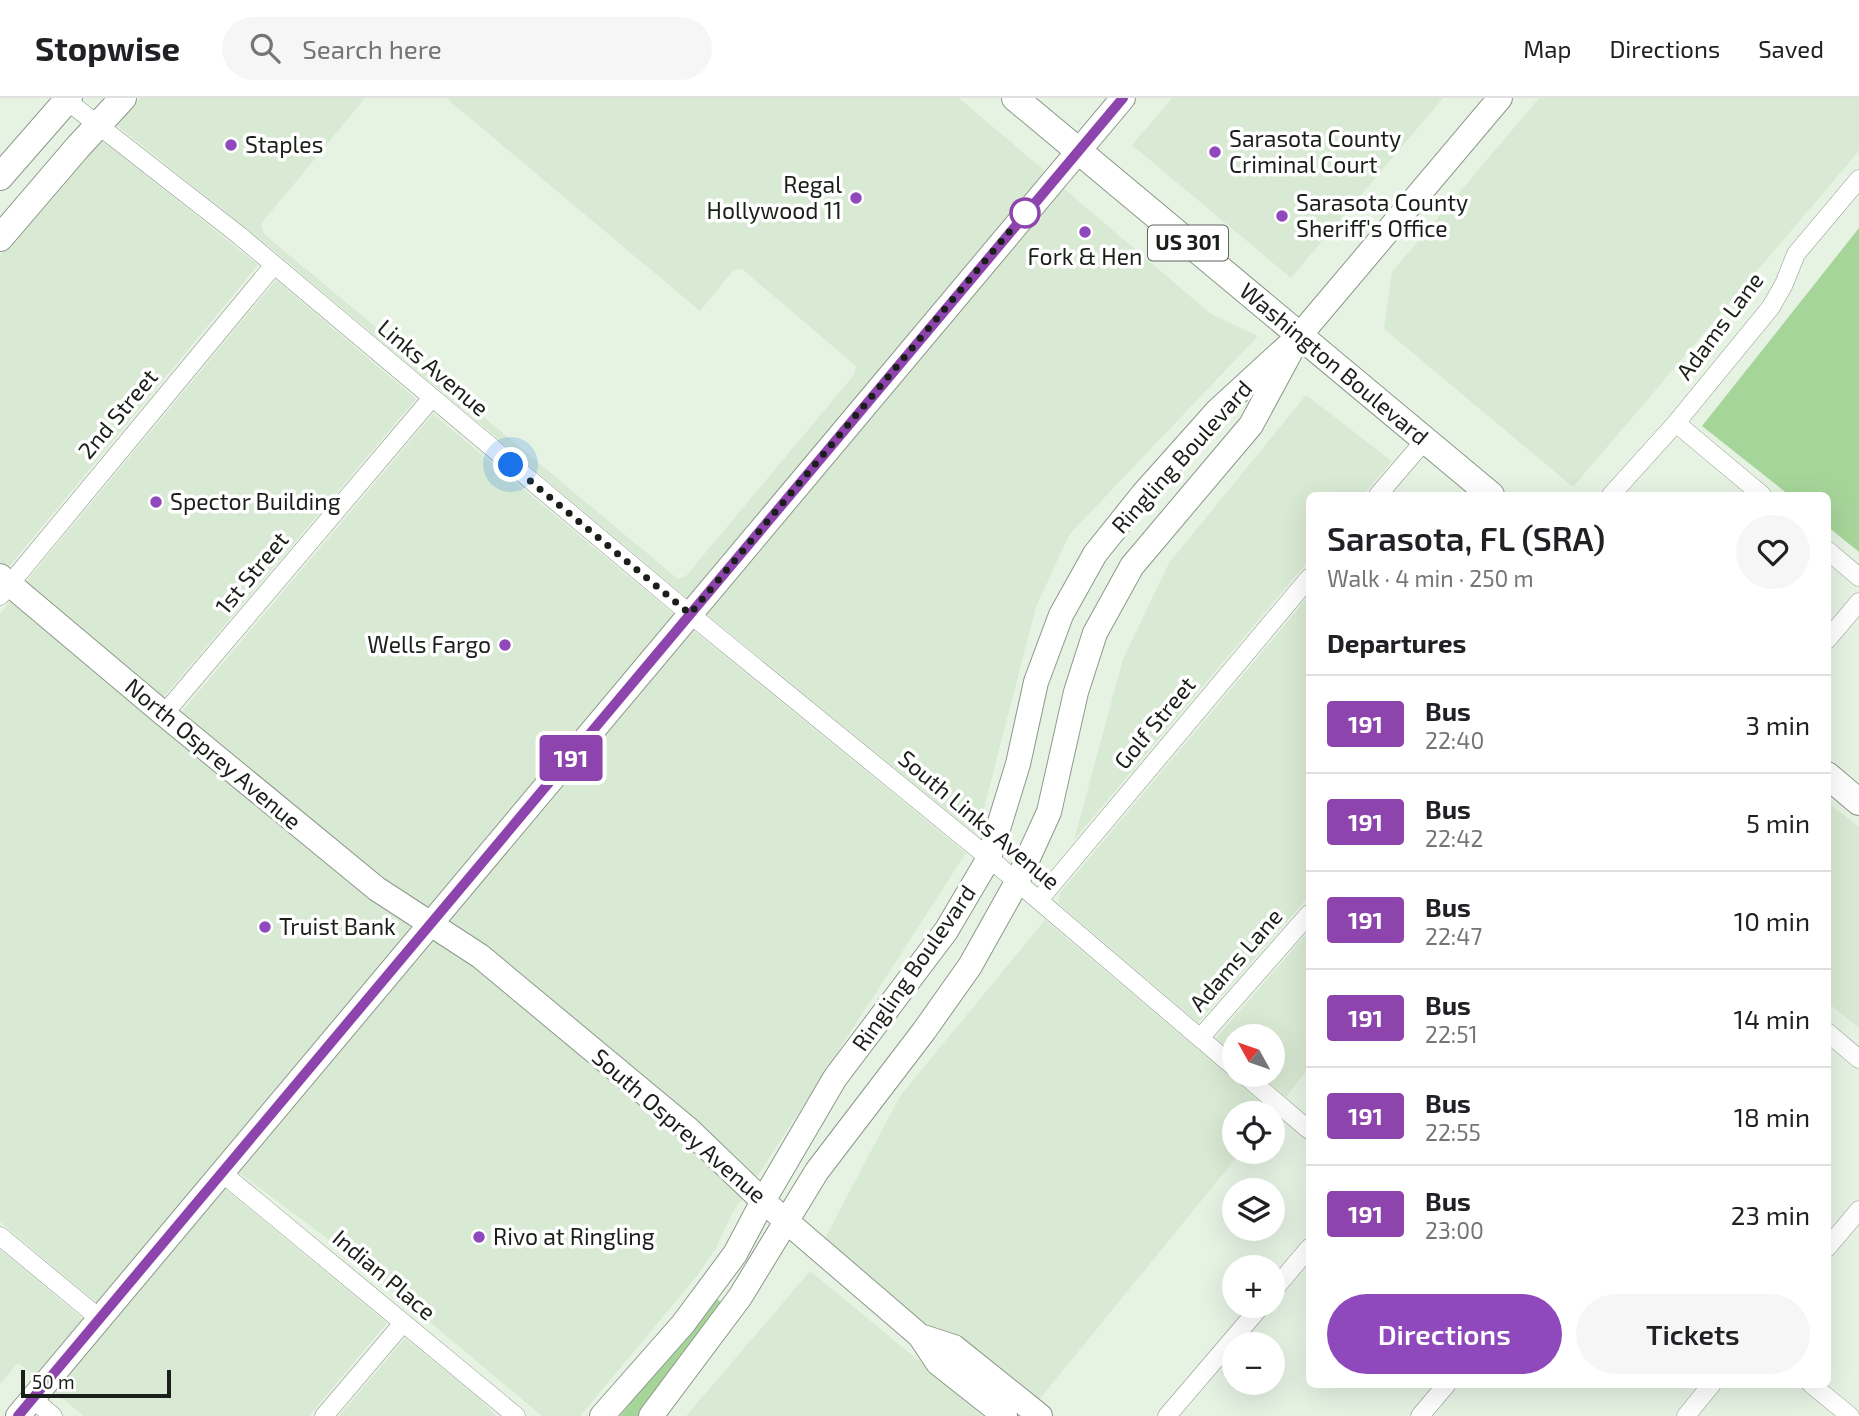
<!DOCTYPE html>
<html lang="en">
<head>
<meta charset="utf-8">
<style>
  :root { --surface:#fff; --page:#f6f6f6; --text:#202124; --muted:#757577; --line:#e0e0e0; --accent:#8f49bd }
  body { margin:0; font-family:"Exo 2",sans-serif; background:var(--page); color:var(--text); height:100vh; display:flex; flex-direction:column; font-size:26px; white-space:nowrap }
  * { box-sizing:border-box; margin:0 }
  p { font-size:23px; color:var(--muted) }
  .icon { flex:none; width:38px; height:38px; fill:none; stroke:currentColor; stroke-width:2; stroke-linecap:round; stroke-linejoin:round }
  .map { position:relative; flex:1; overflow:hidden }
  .panel { position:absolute; left:1306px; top:394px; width:525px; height:896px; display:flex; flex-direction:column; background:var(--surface); border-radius:10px; box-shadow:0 7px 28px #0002 }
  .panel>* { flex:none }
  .badge { padding:0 14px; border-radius:5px; font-size:24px; line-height:46px }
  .needle { width:46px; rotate:310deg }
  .controls { position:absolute; left:1222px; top:926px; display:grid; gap:14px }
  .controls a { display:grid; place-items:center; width:63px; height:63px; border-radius:50%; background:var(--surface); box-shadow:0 7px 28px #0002; font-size:35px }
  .scale { position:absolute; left:21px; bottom:18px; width:150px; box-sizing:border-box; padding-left:7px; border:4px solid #1b1f19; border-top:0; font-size:19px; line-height:24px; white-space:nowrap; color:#1b1f19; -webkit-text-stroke:5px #fff; paint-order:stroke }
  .you { position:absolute; width:35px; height:35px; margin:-18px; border:5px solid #fff; border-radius:50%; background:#1a73e8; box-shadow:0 0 0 10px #1a73e833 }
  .map>.badge { position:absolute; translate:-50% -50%; box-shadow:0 0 0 4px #fff }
  h2 { padding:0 21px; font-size:26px; line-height:63px }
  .round { display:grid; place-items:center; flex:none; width:74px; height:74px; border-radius:37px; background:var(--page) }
  .overview { display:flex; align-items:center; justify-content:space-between; height:119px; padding:0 21px }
  h1 { font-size:33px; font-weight:600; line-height:52px }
  .cta { display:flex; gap:14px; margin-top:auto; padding:14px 21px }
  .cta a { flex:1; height:80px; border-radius:42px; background:var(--accent); color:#fff; font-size:28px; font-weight:600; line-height:80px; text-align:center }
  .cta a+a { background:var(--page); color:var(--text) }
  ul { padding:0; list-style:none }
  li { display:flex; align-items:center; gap:21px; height:98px; padding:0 21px; border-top:2px solid var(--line) }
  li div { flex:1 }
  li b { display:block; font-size:26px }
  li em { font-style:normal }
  li .badge { min-width:77px; font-weight:700; text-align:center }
  header { display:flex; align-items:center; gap:42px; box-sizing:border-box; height:98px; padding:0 35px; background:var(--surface); border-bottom:2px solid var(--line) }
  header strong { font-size:33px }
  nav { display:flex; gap:38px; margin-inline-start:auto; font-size:24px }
  .search { width:490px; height:63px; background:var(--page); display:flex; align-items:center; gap:18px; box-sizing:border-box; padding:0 24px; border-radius:38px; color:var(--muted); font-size:26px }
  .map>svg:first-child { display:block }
</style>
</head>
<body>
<header>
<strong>Stopwise</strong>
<div class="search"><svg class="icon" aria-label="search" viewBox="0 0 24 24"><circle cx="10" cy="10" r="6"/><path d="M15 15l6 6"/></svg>Search here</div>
<nav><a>Map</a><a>Directions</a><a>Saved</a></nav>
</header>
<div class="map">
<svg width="1859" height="1318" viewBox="0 0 1859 1318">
  <rect width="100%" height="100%" fill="#e6f3e3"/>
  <path fill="#d9ead4" d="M 140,0 L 365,0 L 261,126 L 264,136 L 678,481 L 686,478 L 854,277 L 856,268 L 743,172 L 737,171 L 732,174 L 700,213 L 446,0 L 959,0 L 1045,73 L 688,501 L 272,151 L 115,26 Z
    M 1172,0 L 1443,0 L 1291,180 L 1132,47 Z
    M 1539,0 L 1859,0 L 1859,53 L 1573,389 L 1384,231 L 1392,174 Z
    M 101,41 L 258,167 L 8,470 L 0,464 L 0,157 Z
    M 1062,89 L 1211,216 L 1258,238 L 1069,437 L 1036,509 L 977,737 L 706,516 Z
    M 276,182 L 416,301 L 162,601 L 25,485 Z
    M 1306,297 L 1392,363 L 1363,397 L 1309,397 L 1309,462 L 1074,742 L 1123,561 L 1169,465 Z
    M 433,316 L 675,517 L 428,813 L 382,783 L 180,616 Z
    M 1309,498 L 1309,798 L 1198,925 L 1058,805 L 1060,795 Z
    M 12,501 L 415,829 L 97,1205 L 0,1124 L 0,516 Z
    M 693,532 L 966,755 L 757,1079 L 686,1016 L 448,826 Z
    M 1827,704 L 1859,729 L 1859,930 L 1827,904 Z
    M 1045,822 L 1273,1015 L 1234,1015 L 1234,1054 L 1241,1054 L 1038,1303 L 926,1229 L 922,1223 L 920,1225 L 824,1142 L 900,998 Z
    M 1309,833 L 1309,970 L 1286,999 L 1259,977 L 1272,976 L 1272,938 L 1234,938 L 1234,955 L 1216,940 Z
    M 435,842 L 474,866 L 681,1039 L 746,1096 L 733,1114 L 716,1150 L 697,1178 L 580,1318 L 542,1318 L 357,1163 L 237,1073 Z
    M 223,1089 L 387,1225 L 309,1318 L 84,1318 L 54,1294 Z
    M 0,1151 L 83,1221 L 36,1279 L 18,1265 L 0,1286 Z
    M 810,1173 L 935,1276 L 982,1318 L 686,1318 Z
    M 405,1240 L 481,1302 L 496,1318 L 339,1318 Z"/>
  <path fill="#a6d599" d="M 1859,130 L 1859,454 L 1827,428 L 1827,397 L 1789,397 L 1702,328 Z
    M 717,1201 L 721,1204 L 644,1318 L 620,1318 Z"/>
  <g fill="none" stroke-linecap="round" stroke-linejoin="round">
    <defs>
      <path id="street" d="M 66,2 L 240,138 L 690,516 L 989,760 L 1234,969
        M 1676,325 L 1762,397
        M 1378,397 L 1425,342
        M 1611,397 L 1676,325 L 1771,209 L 1784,186 L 1796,156 L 1859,81
        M 1827,452 L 1859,479
        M 0,498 L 274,167
        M 1827,542 L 1859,504
        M 164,616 L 431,301
        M 1039,802 L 1309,480
        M 1827,934 L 1859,961
        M 1200,940 L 1309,816
        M 1243,976 L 1309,1032
        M 221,1074 L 516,1318
        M 0,1138 L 99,1220
        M 1827,1150 L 1859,1112
        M 1272,1194 L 1309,1150
        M 1811,1286 L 1850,1318
        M 33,1301 L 53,1318
        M 324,1318 L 403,1225
        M 1167,1318 L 1261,1208
        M 1420,1318 L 1447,1286
        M 1686,1318 L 1712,1286"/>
      <path id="secondary" d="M 0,478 L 164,616 L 377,791 L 480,858 L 688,1031 L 763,1103 L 920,1238 L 938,1265 L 1005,1318
        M 920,1238 L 954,1249 L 1040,1318
        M 18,1318 L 1123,0
        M 602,1318 L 683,1226 L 735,1156 L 763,1103 L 835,980 L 946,833 L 989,760 L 1018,666 L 1036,584 L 1061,517 L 1095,456 L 1143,396 L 1218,312 L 1300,237 L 1500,0
        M 651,1318 L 740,1199 L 817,1073 L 924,933 L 970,868 L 1017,784 L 1049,714 L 1076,594 L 1095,535 L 1132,468 L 1251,327 L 1291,253"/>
      <path id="primary" d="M 1015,0 L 1491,397
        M 0,79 L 69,0
        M 0,140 L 77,50 L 123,0
        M 1827,677 L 1859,704"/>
    </defs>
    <use href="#street" stroke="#8c9889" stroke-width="19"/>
    <use href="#secondary" stroke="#8c9889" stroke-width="26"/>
    <use href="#primary" stroke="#8c9889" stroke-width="28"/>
    <use href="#street" stroke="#fff" stroke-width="18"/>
    <use href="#secondary" stroke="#fff" stroke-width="24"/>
    <use href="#primary" stroke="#fff" stroke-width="26"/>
  </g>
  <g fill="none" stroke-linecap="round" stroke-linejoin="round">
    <defs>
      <path id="line" d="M 18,1318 L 1123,0"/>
    </defs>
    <use href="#line" stroke="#fff" stroke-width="16"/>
    <use href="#line" stroke="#8e44ad" stroke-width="10"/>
    <path stroke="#1b1f19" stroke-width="7" stroke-dasharray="0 12.6" d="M 511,367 L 690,516 L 1025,115"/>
  </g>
  <g fill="#8f49bd" stroke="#fff" stroke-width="2.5">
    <circle cx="231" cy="47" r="7"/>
    <circle cx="1215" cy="54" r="7"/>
    <circle cx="856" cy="100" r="7"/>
    <circle cx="1282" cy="118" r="7"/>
    <circle cx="1085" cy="134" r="7"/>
    <circle cx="156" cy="404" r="7"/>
    <circle cx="505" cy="547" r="7"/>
    <circle cx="265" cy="829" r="7"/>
    <circle cx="479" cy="1139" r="7"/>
  </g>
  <circle fill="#fff" stroke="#8e44ad" stroke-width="3.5" cx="1025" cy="115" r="14"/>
  <g text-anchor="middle" stroke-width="7" stroke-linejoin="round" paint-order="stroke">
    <rect fill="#fff" stroke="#5f625e" stroke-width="2" x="1148" y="127.5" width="80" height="35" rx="5"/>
    <g font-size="21" font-weight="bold" fill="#1b1f19">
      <text x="1188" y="152">US 301</text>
    </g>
    <g font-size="23" fill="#1b1f19" stroke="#fff" text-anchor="start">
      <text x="1229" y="49">Sarasota County<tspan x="1229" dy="26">Criminal Court</tspan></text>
      <text x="245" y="55">Staples</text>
      <text x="842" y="95" text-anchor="end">Regal<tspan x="842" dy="26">Hollywood 11</tspan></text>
      <text x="1296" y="113">Sarasota County<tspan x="1296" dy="26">Sheriff's Office</tspan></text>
      <text x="1085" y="167" text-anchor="middle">Fork &amp; Hen</text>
      <text x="170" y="412">Spector Building</text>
      <text x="491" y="555" text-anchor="end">Wells Fargo</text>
      <text x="279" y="837">Truist Bank</text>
      <text x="493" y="1147">Rivo at Ringling</text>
    </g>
    <g font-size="23" fill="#1b1f19" stroke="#fff">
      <text transform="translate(1720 228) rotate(-53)" y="8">Adams Lane</text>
      <text transform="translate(1334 266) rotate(40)" y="8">Washington Boulevard</text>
      <text transform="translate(433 270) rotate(40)" y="8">Links Avenue</text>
      <text transform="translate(118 316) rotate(-50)" y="8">2nd Street</text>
      <text transform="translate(1182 359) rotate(-48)" y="8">Ringling Boulevard</text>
      <text transform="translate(252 475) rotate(-50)" y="8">1st Street</text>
      <text transform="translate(1155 625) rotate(-50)" y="8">Golf Street</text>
      <text transform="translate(213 656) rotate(40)" y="8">North Osprey Avenue</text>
      <text transform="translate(979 722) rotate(40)" y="8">South Links Avenue</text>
      <text transform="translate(1236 862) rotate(-49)" y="8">Adams Lane</text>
      <text transform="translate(914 870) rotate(-55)" y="8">Ringling Boulevard</text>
      <text transform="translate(679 1028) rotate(41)" y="8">South Osprey Avenue</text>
      <text transform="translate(384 1177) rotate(40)" y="8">Indian Place</text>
    </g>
  </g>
</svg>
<div class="controls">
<a><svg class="needle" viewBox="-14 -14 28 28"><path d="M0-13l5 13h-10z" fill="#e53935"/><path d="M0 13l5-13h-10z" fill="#757577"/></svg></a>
<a><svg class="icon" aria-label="locate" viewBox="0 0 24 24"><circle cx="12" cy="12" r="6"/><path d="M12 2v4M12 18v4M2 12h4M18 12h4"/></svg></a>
<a><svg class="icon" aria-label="layers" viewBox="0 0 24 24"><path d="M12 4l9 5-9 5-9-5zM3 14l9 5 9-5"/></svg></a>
<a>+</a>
<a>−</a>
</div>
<div class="scale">50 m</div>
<div class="you" style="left:511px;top:367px"></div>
<b class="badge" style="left:571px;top:660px;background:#8e44ad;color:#fff">191</b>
<section class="panel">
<div class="overview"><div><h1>Sarasota, FL (SRA)</h1><p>Walk · 4 min · 250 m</p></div><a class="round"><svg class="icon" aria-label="heart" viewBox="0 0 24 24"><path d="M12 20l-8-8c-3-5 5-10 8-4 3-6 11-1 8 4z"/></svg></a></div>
<h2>Departures</h2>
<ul>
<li><span class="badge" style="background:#8e44ad;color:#fff">191</span><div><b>Bus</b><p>22:40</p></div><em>3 min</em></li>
<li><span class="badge" style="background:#8e44ad;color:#fff">191</span><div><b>Bus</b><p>22:42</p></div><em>5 min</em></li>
<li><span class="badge" style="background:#8e44ad;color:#fff">191</span><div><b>Bus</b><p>22:47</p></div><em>10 min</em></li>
<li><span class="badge" style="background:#8e44ad;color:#fff">191</span><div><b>Bus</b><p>22:51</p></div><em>14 min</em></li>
<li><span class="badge" style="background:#8e44ad;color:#fff">191</span><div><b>Bus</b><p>22:55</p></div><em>18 min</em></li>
<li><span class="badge" style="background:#8e44ad;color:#fff">191</span><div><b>Bus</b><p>23:00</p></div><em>23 min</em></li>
</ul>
<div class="cta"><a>Directions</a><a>Tickets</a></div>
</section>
</div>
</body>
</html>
